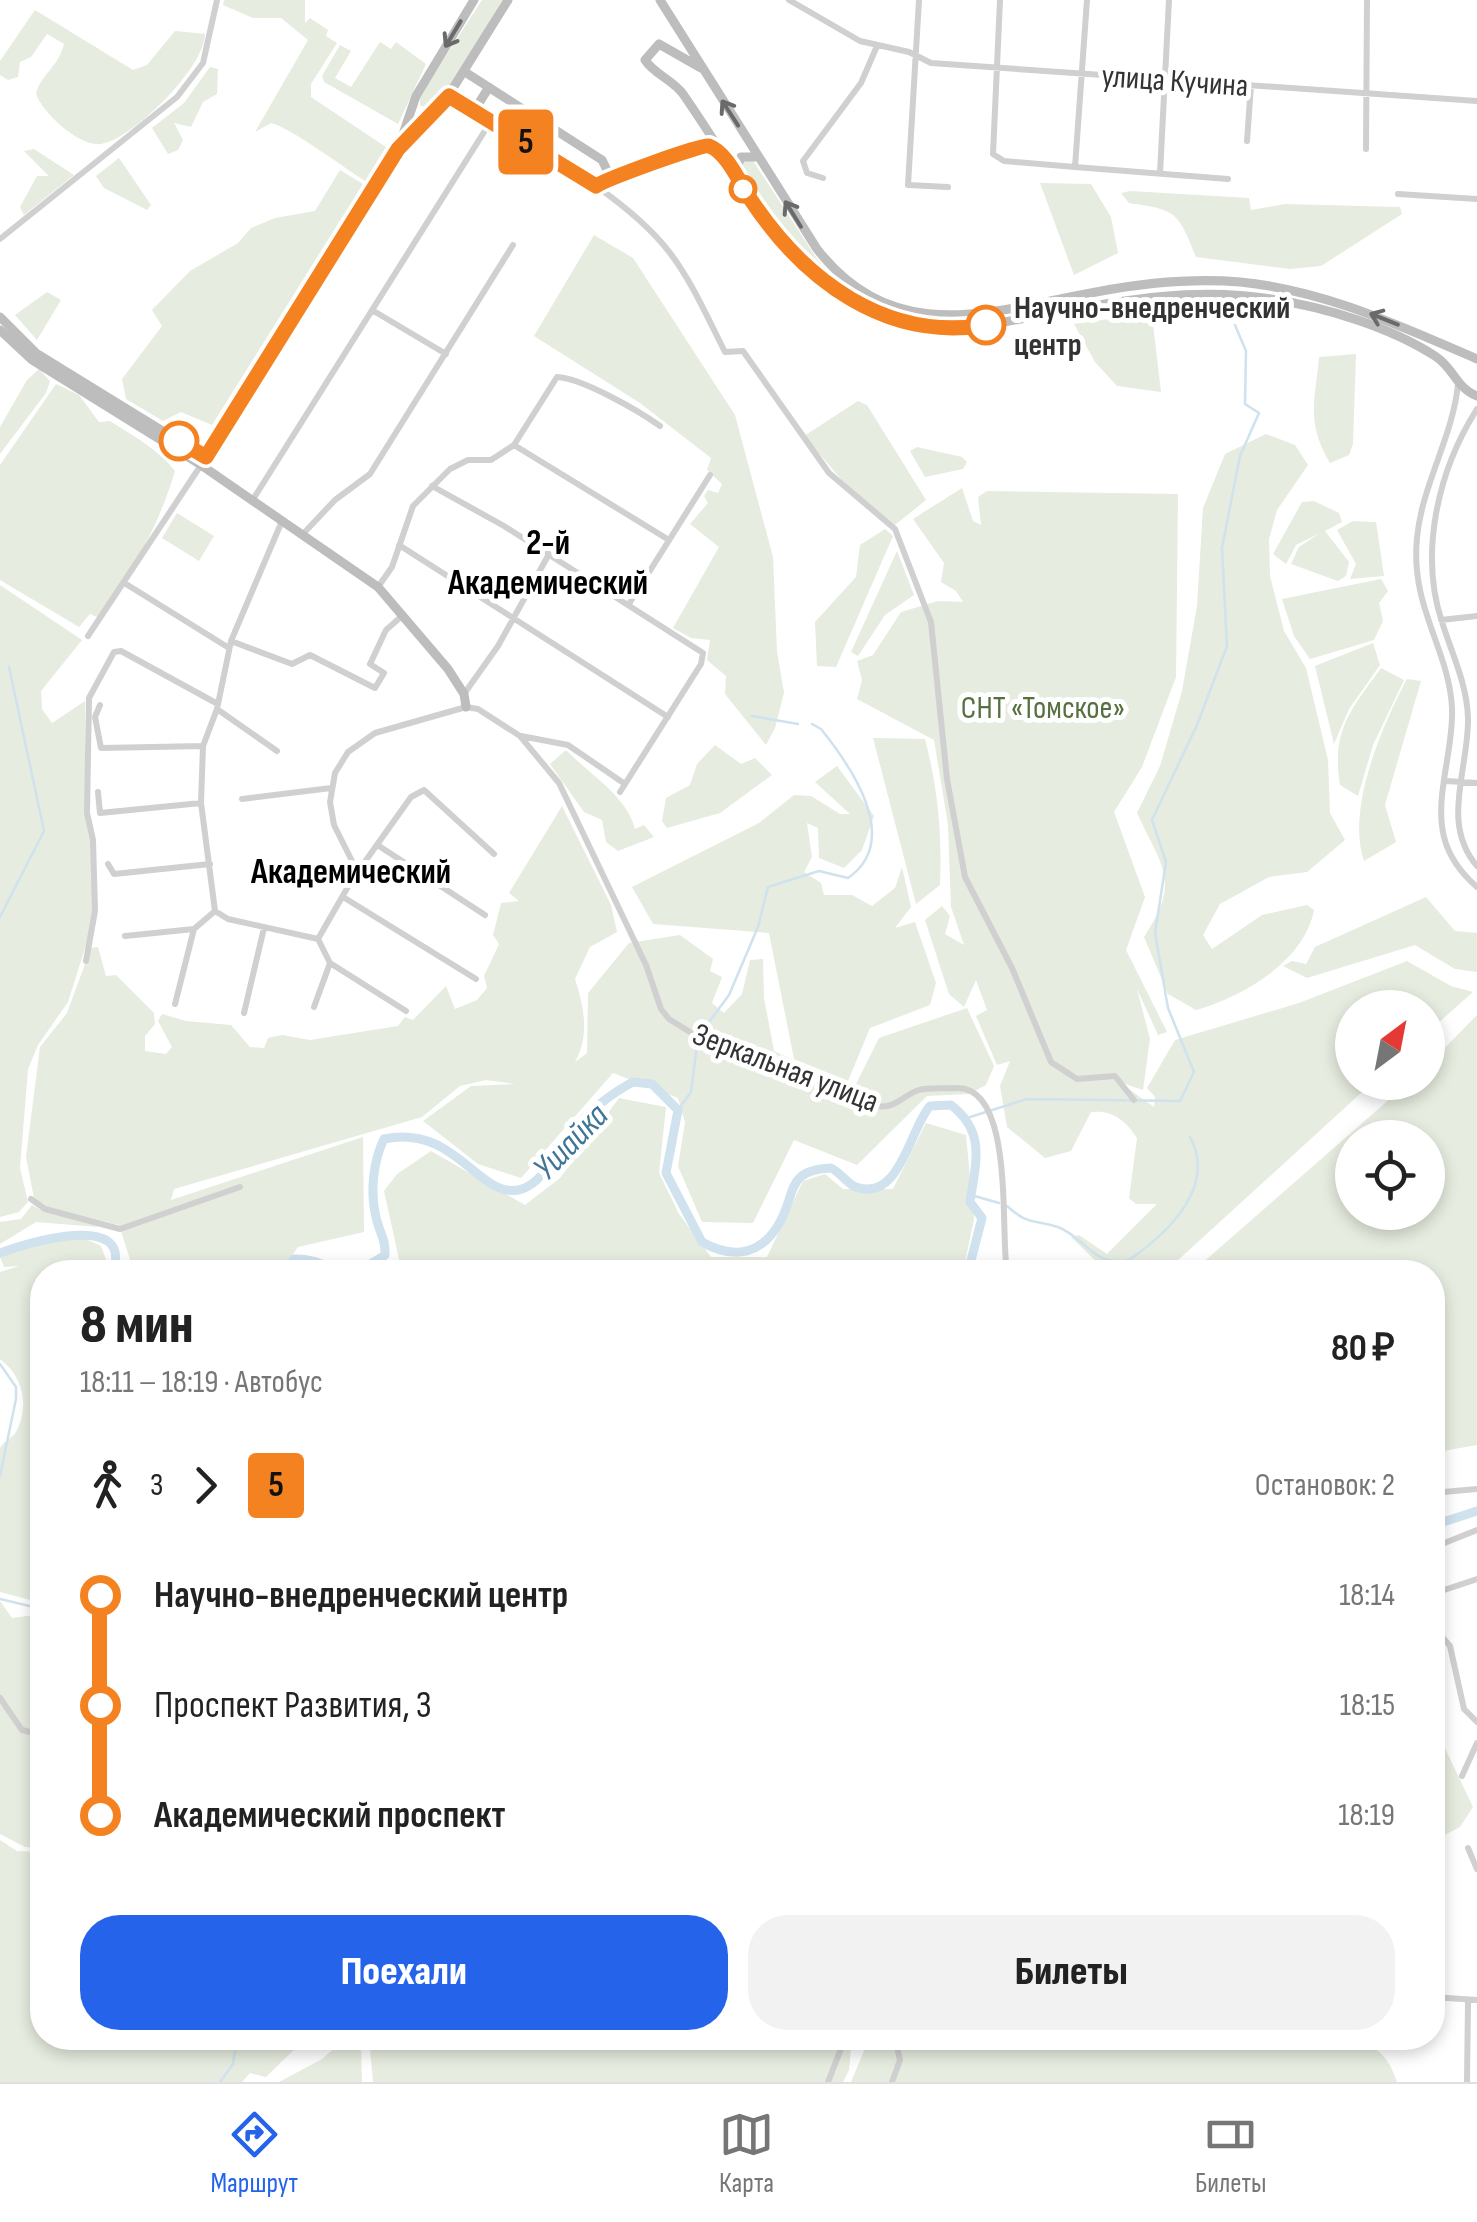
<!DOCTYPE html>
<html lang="ru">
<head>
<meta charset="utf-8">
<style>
  :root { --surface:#fff; --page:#f2f2f2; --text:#222; --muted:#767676; --line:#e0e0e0; --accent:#2563eb }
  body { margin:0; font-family:"Sofia Sans Condensed",sans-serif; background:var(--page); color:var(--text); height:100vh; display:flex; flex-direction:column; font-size:38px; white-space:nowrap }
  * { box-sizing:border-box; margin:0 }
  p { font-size:32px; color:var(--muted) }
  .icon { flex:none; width:55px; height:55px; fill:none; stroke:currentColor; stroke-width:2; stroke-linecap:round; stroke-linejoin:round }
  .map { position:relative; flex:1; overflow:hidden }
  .drawer { position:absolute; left:30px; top:1260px; width:1415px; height:790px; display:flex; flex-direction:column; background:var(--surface); border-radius:40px; box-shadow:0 5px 15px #0003 }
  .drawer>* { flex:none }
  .badge { padding:0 20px; border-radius:8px; font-size:35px; line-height:65px }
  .needle { width:65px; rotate:32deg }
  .buttons { position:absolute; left:1335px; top:990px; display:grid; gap:20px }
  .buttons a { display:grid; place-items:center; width:110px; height:110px; border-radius:50%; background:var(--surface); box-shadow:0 5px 15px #0003; font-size:50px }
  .map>.badge { position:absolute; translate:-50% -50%; box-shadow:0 0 0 5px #fff }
  .legs { display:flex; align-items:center; gap:15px; height:110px; padding:0 50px; font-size:32px }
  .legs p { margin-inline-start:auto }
  .overview { display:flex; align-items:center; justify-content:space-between; height:170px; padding:0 50px }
  h1 { font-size:55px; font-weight:800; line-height:75px }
  .button { display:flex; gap:20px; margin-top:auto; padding:20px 50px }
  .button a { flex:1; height:115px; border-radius:40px; background:var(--accent); color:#fff; font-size:40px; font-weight:800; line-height:115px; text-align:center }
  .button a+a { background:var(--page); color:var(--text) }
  ul { padding:0 50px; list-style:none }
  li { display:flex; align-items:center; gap:35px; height:110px; font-size:38px }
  li i { display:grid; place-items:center; width:15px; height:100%; margin:0 12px; background:currentColor }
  li i::after { content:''; width:25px; height:25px; margin:-12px; border:8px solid; border-radius:50%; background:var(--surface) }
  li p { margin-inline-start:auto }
  li:first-child i { background:linear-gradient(#0000 50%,currentColor 0) }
  li:last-child i { background:linear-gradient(currentColor 50%,#0000 0) }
  .dock { display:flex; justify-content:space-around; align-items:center; height:140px; border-top:2px solid var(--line); background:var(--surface); font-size:28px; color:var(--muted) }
  .dock a { display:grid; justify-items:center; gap:5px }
  .dock .selected { color:var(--accent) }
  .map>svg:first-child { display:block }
</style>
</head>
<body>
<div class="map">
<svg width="1477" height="2082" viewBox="0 0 1477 2082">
  <rect width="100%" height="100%" fill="#fff"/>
  <path fill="#e6ecdf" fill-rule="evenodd" d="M 224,0 L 305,0 L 305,23 L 310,18 L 328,30 L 326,36 L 337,43 L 311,84 L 311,97 L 386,147 L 365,181 C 343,167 291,128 271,123 L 255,132 L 308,40 L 281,18 L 253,18 L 223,5 Z
    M 482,0 L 502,0 L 444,99 L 432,111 L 420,105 L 420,96 Z
    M 35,10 L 133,70 L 147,65 L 175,31 L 205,34 C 205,67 133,139 101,144 C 79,147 43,113 36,94 C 40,75 58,68 64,44 L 47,34 L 31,57 L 20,62 L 18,77 L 8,80 L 0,75 L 0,61 Z
    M 380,42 L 391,49 L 396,42 L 426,64 L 398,124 L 324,82 L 322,76 L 340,45 L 351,51 L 335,78 L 351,87 Z
    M 210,67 L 218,69 L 217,94 L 203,102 L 191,127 L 174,123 L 183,140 L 178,150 L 168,154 L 152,128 L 184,103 Z
    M 34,149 L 74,175 L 24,215 L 20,207 L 37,176 L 49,176 L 24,151 Z
    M 119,158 L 151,205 L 147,210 L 104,188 L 96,176 Z
    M 752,159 L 819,262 L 854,293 L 891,314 C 828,302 773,217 741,167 L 742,162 Z
    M 340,170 L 363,184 L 212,425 L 181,412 L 163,421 L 126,399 L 122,379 L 162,326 L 152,310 L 190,271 L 238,243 L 251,228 L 275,218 L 315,211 Z
    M 1040,183 L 1091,184 L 1111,217 L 1118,253 L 1074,275 Z
    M 1130,191 L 1249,198 L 1251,210 L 1285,204 L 1400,207 L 1402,214 L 1321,266 L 1290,269 L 1196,257 C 1178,212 1177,210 1129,203 L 1121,193 Z
    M 594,235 L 633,258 L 735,415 L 773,557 L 777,651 L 784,693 L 775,728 L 766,745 L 725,694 L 726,676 L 707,660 L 710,640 L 691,638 L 673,628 L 719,547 L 690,524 L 708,503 L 704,496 L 708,490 L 718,493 L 722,484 L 707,470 L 711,458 L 640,403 L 534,336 Z
    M 47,292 L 61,300 L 37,340 L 15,315 Z
    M 1144,314 L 1146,323 L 1153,324 L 1161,392 L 1117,386 L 1095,362 L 1074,324 Z
    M 1356,354 L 1353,444 L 1349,455 L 1330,463 C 1306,423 1315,401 1319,357 Z
    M 39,369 L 50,381 L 46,393 L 0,454 L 0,427 L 27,380 Z
    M 56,384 L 79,395 L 99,422 L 110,421 C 132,435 158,449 175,471 C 160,523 132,573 99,618 L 90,614 L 79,627 L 0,580 L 0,465 Z
    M 858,401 L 867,405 L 926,500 L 895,525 L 854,494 L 804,436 Z
    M 1266,434 L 1295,445 L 1308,465 L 1277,510 L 1269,539 L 1270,576 L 1284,631 L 1306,668 L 1328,760 L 1330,813 L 1345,840 L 1307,872 L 1269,877 L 1220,904 L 1203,935 L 1212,949 L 1262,915 L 1307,905 L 1314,910 C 1304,962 1242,997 1196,1010 L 1168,994 L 1144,937 C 1181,881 1163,869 1137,813 L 1160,766 L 1182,691 L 1197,606 L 1203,508 L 1225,454 Z
    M 917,447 L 962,457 L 967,462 L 963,469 L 925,477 L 910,451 Z
    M 962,488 L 973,521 L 981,525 L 978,497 L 987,491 L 1178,494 L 1176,677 L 1142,767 L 1114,812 L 1145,897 L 1126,950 L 1167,1032 L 1158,1035 L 1137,989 L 1150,1039 L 1143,1090 L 1119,1082 L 1154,1107 L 1155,1097 L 1147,1088 L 1175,1040 L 1299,1003 L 1407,961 L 1451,986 L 1473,992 L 1428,1032 L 1428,1008 L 1352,1008 L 1352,1082 L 1372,1083 L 1165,1272 C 1104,1272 1114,1279 1071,1237 L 1079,1235 L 1107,1254 L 1157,1204 L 1136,1204 L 1129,1198 L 1137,1138 C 1125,1120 1113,1110 1091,1112 L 1071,1151 L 1045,1158 L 1007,1127 L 1000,1086 L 1010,1061 L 997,1065 L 976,1016 L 987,1010 L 976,980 L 964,1007 L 949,994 L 925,920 L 942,906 L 950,916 L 945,934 L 964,945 L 951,907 L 948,825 L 934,740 L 857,699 L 862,680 L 857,661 L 873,655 L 901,612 L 938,601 L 963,602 L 956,591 L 941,582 L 944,563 L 913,519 Z
    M 1314,501 L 1339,513 L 1342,522 L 1325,531 L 1349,562 L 1346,576 L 1338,581 L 1291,564 L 1299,547 L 1320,533 L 1296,545 L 1286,564 L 1273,554 L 1302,502 Z
    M 177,513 L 214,536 L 199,561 L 162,538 Z
    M 1353,521 L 1376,522 L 1384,576 L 1350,579 L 1356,564 L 1337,530 Z
    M 885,529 L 893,536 L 836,667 L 817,666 L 815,622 L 856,577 L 860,545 Z
    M 897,551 L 914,595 L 885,615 L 858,656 L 851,652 Z
    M 1381,579 L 1388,591 L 1379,603 L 1383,621 L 1374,640 L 1310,659 L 1294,636 L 1282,599 Z
    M 0,585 L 82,640 L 41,691 L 42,709 L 52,723 L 85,701 L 85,812 L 92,844 L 92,926 L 68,1002 L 38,1045 L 28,1069 L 20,1168 L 28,1202 L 19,1212 L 0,1217 Z
    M 1373,643 L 1380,665 L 1349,709 L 1334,744 L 1315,666 Z
    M 1381,668 L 1404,680 L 1373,745 L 1358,796 L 1340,785 C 1331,730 1351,710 1381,668 Z
    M 1407,679 L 1421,681 L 1385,805 L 1396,842 L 1364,861 C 1346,809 1382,726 1407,679 Z
    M 873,738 L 925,739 C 938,789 942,833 940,885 L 916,904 Z
    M 715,745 L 741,764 L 755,758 L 772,775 L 720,813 L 667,828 L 662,821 L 666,798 L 690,785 L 697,764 Z
    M 566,750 C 589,774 627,796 635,829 L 644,825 L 654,837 L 618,851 L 606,842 L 602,820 L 584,812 L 550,764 Z
    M 837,766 L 874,816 L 862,850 L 844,868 L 819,858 L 818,828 L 807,823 L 812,857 L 804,872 L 821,883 L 824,895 L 852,895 L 872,906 L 895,888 L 902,867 L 911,907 L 895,928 L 915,922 L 936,983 L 930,1005 L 870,1028 L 848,1081 L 794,1059 L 769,933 L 653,924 L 632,887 L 759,823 L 794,795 L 811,796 L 840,814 L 850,814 L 815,782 Z
    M 562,806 L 611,905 L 617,932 L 590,947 L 575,979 C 584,1007 590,1035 575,1062 L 587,1053 L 588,993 L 629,943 L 680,935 L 713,959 L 710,971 L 722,977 L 712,1003 L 724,1013 L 742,994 L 750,960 L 763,959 L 764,998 L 774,1051 L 854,1088 L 879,1038 L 967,1008 L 994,1066 L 986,1085 L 969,1094 L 927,1096 L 857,1165 L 794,1140 L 753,1223 L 702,1222 L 678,1166 L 685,1122 L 678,1098 L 613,1073 L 521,1178 L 478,1164 L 423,1121 L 471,1086 L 515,1084 L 486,1080 L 460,1086 L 422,1117 L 174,1189 L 171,1200 L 363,1137 L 364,1232 L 298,1247 L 280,1272 L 134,1272 L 119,1225 L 49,1208 L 34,1198 L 26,1157 L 40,1047 L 67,1013 L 91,948 L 98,947 L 106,976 L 116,975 L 154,1013 L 155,1024 L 145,1036 L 145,1051 L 166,1054 L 172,1047 L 158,1021 L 162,1014 L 186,1021 L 231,1025 L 250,1047 L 264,1048 L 268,1038 L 282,1035 L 310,1040 L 398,1026 L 405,1017 L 413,1020 L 446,986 L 455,1009 L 477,1000 L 487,988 L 484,976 L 499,944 L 493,935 L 501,903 L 519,901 L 509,893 Z
    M 1426,897 L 1455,931 L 1477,933 L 1477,972 L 1455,969 L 1415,945 L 1307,978 L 1283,966 L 1292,961 L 1306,964 L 1315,947 Z
    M 1477,1015 L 1477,1445 L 1443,1451 L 1433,1459 L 1432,1272 L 1192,1272 L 1408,1083 L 1428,1082 L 1428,1065 ZM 1352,1138 L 1428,1138 L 1428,1212 L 1352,1212 Z
    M 619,1098 L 666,1107 L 659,1173 L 679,1214 L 711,1257 L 767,1257 L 803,1181 L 825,1174 L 843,1189 L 893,1189 L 926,1123 L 966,1135 L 974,1219 L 963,1272 L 415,1272 L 400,1264 L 384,1191 L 397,1174 L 431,1151 L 525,1205 L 560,1178 Z
    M 32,1205 C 52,1218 82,1214 98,1227 L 36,1222 L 0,1244 L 0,1222 L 21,1219 Z
    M 81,1237 L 101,1246 L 108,1265 L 103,1272 L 42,1272 L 42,1471 L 34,1460 L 36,1508 L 42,1520 L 42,1603 L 0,1592 L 0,1448 C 4,1441 14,1436 16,1432 C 30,1406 23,1376 0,1359 L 0,1272 L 19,1266 L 4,1267 L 0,1257 L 38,1242 Z
    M 0,1601 L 12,1618 L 42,1614 L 42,1848 L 25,1847 L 0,1834 Z
    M 1433,1723 L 1473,1807 L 1460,1827 L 1433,1841 Z
    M 0,1840 L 17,1851 L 42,1852 L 42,2038 L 306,2038 L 266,2077 L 250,2073 L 242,2082 L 0,2082 Z
    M 369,2038 L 852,2038 L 849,2070 L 843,2082 L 373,2082 Z
    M 864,2038 L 1163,2038 L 1187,2047 L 1338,2038 C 1372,2043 1386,2049 1397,2082 L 851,2082 L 866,2046 Z
    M 345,2039 L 361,2047 L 362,2082 L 279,2082 L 322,2059 Z"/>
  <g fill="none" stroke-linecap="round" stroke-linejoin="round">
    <path stroke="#cfe2ee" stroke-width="2.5" d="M 752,716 L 798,724
      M 0,917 L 44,831 L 9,667
      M 678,1110 L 691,1092 L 698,1037 L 729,995 L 758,927 L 768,887 L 819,871 L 848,878 C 903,840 850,765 821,729 L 812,724
      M 967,1118 L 1027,1099 L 1180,1101 L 1194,1072 L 1168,1008 L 1155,933 L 1166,862 L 1152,820 L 1197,725 L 1227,646 L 1222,548 L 1240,456 L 1259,413 L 1245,404 L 1246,351 L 1235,325
      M 971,1195 L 999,1203
      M 1007,1206 C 1029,1226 1033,1219 1058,1227 C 1086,1238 1094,1268 1129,1260 C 1168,1233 1217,1187 1190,1137
      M 0,1364 L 16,1387 L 16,1399 L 0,1476
      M 0,1599 L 42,1609
      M 220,2082 L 233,2064 L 237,2038"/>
    <path stroke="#cfe2ee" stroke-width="9" d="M 0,1253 C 25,1244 134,1209 113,1272
      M 286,1272 L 294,1259 C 335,1258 336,1289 385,1255 C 386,1239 379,1232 376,1217 C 370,1193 373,1161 384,1139 C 457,1123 480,1203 522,1189 C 546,1181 557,1148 573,1130 C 591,1110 610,1094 633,1082 L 652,1084 L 678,1110 L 666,1173 L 702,1242 C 734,1260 763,1255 781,1220 C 796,1191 787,1170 831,1168 C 840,1172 847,1184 856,1187 C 900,1203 910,1128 930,1106 L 951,1105 C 986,1132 976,1162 970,1202 L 982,1218 L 968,1272
      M 1432,1534 L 1443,1522 L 1477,1511"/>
    <path stroke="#d0d0d0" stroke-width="6" d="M 789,0 L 860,41 L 909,52 L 931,63 L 1477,101
      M 919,0 L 908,185 L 948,187
      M 1000,0 L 993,154 L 1004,161 L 1075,167 L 1087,0
      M 1247,141 L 1251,85
      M 1366,149 L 1367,0
      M 1075,167 L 1228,179
      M 1160,173 L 1169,0
      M 823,178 L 807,173 L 803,161 L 861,83 L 877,46
      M 596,186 C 674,241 684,270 725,352 L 743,351 L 829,473 L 895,529 L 931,622 L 947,779 L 965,877 L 1012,968 L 1051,1062 L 1077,1079 L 1115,1076 L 1134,1100
      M 1398,194 L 1477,199
      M 0,239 L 177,97 L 203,63 L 217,0
      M 372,310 L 446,354
      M 1458,384 C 1453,437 1422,484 1417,538 C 1410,607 1449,649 1452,708 C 1454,750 1434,796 1444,837 C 1449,857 1462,874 1477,887
      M 1477,409 C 1438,470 1419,553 1442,622 C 1452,654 1467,684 1468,718 C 1469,769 1440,823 1477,866
      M 514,445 L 669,540
      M 432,486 L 504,526 L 703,653 L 701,664 L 620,792
      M 252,501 L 491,121
      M 282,521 L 231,641 L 217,709 L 203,746 L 201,803 L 215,911 L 228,919 L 318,939 L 357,871 L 334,825 L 330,802 L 335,773 L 348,752 L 375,733 L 466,707 L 478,709 L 520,736 L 559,783 L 646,965 L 661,1009 L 669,1019 L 706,1042 L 741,1044 L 877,1106 C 896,1109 903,1095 919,1090 C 929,1087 947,1089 957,1088 C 1015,1087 1000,1233 1007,1272
      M 302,535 L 335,500 L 370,474 L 513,245
      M 399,545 L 668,717
      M 126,584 L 229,648
      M 378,587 L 392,567 L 413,506 L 450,469 L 468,460 L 491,460 L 514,445 L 557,377 C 582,378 639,411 660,426
      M 629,604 L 710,475
      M 1441,620 L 1477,616
      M 88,636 L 201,465
      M 231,641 L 292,664 L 310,655 L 375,688 L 384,673 L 370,664 L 386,630 L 403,615
      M 464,694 L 498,646 L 549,554
      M 100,705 L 95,717 L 101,748 L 203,746
      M 217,709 L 277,751
      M 521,736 L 568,745 L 625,784
      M 1446,781 L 1477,783
      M 98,792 L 100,813 L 201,803
      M 242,799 L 331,788
      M 379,846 L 485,915
      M 262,863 L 316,868 L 364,863 L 411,797 L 424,790 L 494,854
      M 108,864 L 114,874 L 210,864
      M 343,897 L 476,979
      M 125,936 L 194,929 L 215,911
      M 318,939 L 330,963 L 406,1011
      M 86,961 L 95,911 L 93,840 L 87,813 L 89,698 L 114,652 L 121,651 L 216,703
      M 175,1004 L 194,929
      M 314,1007 L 330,963
      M 244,1013 L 264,928
      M 31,1199 L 45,1209 L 120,1229 L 240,1187
      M 1432,1493 L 1477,1489
      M 1432,1548 L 1477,1530
      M 1432,1594 L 1477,1579
      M 1432,1637 L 1443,1638 L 1450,1646 L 1464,1709 L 1477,1722
      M 0,1698 L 22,1730 L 42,1735
      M 1462,1776 L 1477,1743
      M 1468,1848 L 1477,1869
      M 1432,1997 L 1477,2000
      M 828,2082 L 842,2046 L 853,2038
      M 892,2082 L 900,2060 L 895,2038
      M 1467,2082 L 1468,2002"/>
    <path stroke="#bdbdbd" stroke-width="9" d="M 660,0 L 817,249 C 895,348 991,311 1096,292 C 1143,283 1192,278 1240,282 C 1324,290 1400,326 1477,359
      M 701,68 L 659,44 L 645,60 C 654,74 673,80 683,94 C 757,200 823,349 979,326 C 1078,311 1171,283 1271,299 C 1325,307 1390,327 1435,356 C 1454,368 1456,388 1477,396
      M 465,72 L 602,160 L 610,176
      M 449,95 L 596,186 L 610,176 L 649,168 L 691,147 L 705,145 L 718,153
      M 474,111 L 489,87
      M 400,147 L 440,109 L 508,0
      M 734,175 L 741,157 L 757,157
      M 0,317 L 36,353 L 205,457
      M 0,330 L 32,360 L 201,465 L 378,587 L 448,669 L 464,694 L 466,707
      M 201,465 L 398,149 L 416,96 L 474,0"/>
  </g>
  <defs><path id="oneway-shaft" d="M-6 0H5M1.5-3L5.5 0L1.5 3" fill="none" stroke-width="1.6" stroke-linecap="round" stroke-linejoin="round" transform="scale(2.5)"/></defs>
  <g stroke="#6a6a6a">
    <use href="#oneway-shaft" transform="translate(453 34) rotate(121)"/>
    <use href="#oneway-shaft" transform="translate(730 113) rotate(-123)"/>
    <use href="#oneway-shaft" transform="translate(793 214) rotate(-122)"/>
    <use href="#oneway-shaft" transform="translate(1384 319) rotate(-158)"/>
  </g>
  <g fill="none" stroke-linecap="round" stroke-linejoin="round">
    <defs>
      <path id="line-1" d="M 179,441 L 206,457 L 398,149 L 449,96 L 596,186 C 604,180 701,144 709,146 C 727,152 740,184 751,200 C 804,280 886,342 986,325"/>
    </defs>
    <use href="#line-1" stroke="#fff" stroke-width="22"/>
    <use href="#line-1" stroke="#f58220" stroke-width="15"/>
  </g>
  <g fill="#fff" stroke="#f58220" stroke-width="5">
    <circle cx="743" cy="189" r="12"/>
    <circle cx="986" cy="325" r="18"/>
    <circle cx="179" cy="441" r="18"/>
  </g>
  <g text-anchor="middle" stroke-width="10" stroke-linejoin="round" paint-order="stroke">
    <g font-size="32" fill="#333" stroke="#fff">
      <text transform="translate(1175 80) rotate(4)" y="11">улица Кучина</text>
      <text transform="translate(786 1067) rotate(21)" y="11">Зеркальная улица</text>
    </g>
    <g font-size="32" font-weight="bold" fill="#333" stroke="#fff" text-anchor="start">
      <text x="1014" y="318">Научно-внедренческий<tspan x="1014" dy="37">центр</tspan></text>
    </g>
    <g font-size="32" fill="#56703f" stroke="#fff">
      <text x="1043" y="718">СНТ «Томское»</text>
    </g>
    <g font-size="35" font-weight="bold" fill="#000" stroke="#fff">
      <text x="548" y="554">2-й<tspan x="548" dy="40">Академический</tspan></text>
      <text x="351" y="883">Академический</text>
    </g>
    <g font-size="35" font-style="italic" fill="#3f7597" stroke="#fff">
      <text transform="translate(570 1141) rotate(-46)" y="12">Ушайка</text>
    </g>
  </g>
</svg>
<div class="buttons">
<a><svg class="needle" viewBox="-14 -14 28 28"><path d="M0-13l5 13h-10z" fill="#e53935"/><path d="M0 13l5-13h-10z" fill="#767676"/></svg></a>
<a><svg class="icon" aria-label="locate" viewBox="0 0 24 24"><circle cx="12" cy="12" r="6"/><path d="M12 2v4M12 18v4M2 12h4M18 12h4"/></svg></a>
</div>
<b class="badge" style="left:526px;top:142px;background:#f58220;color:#111">5</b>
<section class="drawer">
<div class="overview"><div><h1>8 мин</h1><p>18:11 – 18:19 · Автобус</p></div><b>80 ₽</b></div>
<div class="legs"><svg class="icon" aria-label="walk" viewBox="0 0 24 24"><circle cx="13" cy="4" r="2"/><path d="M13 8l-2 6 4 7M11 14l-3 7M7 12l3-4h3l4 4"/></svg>3<svg class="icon" aria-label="forward" viewBox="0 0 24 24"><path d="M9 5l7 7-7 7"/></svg><b class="badge" style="background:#f58220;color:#111">5</b><p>Остановок: 2</p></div>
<ul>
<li><i style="color:#f58220"></i><b>Научно-внедренческий центр</b><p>18:14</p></li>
<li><i style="color:#f58220"></i><span>Проспект Развития, 3</span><p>18:15</p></li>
<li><i style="color:#f58220"></i><b>Академический проспект</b><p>18:19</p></li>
</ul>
<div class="button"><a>Поехали</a><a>Билеты</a></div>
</section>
</div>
<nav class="dock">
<a class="selected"><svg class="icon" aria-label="directions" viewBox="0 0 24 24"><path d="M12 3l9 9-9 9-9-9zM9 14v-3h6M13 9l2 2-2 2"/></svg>Маршрут</a>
<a><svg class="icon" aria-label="map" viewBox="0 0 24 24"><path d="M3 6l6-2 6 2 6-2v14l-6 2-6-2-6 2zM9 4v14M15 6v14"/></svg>Карта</a>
<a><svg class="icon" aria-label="tickets" viewBox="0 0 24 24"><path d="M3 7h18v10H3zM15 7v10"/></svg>Билеты</a>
</nav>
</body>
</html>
